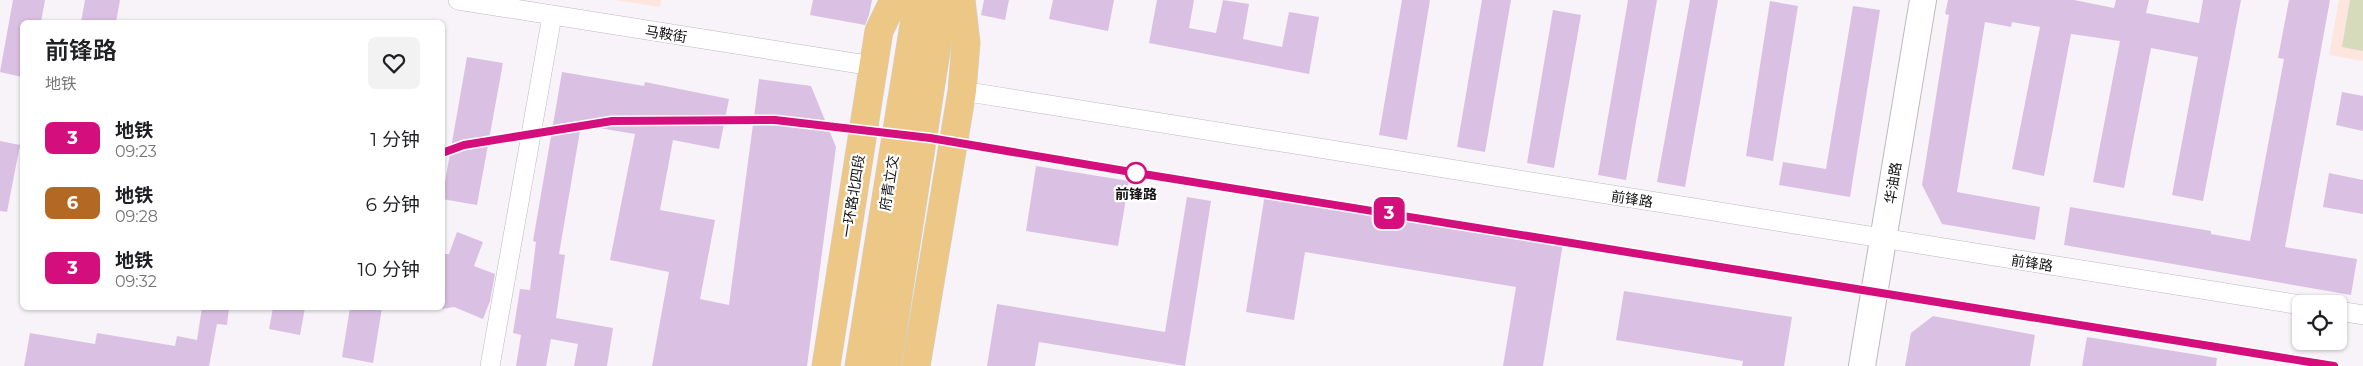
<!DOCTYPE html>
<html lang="zh">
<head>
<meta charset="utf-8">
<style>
  :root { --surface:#fff; --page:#f2f2f2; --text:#202124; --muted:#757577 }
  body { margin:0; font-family:Montserrat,"Noto Sans SC",sans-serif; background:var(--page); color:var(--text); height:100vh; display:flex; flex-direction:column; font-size:19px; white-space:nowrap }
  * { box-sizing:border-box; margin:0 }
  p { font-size:16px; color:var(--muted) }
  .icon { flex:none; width:28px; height:28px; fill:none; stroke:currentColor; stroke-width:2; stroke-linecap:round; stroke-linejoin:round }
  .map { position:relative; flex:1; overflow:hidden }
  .side { position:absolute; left:20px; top:20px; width:425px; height:290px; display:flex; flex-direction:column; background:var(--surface); border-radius:8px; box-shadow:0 1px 4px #0004 }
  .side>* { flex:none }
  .badge { padding:0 10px; border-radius:8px; font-size:18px; line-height:32px }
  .tools { position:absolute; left:2292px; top:295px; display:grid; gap:10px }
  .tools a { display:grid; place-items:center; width:55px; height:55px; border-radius:8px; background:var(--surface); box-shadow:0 1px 4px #0004; font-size:25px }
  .map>.badge { position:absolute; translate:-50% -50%; box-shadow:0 0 0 2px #fff }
  .round { display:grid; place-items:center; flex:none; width:52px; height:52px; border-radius:8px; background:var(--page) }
  .overview { display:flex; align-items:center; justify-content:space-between; height:85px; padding:0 25px }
  h1 { font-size:24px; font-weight:600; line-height:38px }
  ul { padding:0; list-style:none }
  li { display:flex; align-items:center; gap:15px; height:65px; padding:0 25px }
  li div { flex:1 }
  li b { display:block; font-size:19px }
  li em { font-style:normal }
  li .badge { min-width:55px; font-weight:700; text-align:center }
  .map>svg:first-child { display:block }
</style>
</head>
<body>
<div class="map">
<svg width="2363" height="366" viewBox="0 0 2363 366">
  <rect width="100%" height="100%" fill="#f7f3f8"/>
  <path fill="#fee5dd" d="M 615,0 L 661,0 L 660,7 Z
    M 2339,0 L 2363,0 L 2363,61 L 2329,55 Z"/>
  <path fill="#d6dbbb" d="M 2350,0 L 2363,0 L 2363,51 L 2342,47 Z"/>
  <path fill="#dac1e3" d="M 13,0 L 45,0 L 41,22 L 22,22 L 22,77 L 0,72 Z
    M 85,0 L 120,0 L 116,22 L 81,22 Z
    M 813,0 L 872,0 L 869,15 L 865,25 L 810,15 Z
    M 984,0 L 1009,0 L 1005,20 L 981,15 Z
    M 1053,0 L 1114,0 L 1108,31 L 1049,19 Z
    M 1157,0 L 1194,0 L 1189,28 L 1216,33 L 1223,0 L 1249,4 L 1243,39 L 1282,47 L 1289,12 L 1319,17 L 1309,74 L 1149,43 Z
    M 1402,0 L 1430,0 L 1407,140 L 1379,135 Z
    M 1482,0 L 1511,0 L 1485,152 L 1457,147 Z
    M 1628,0 L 1657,0 L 1626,180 L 1598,175 Z
    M 1690,0 L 1718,0 L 1685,187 L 1657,182 Z
    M 1948,0 L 2074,0 L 2114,8 L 2116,0 L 2149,0 L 2146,13 L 2199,23 L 2203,0 L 2241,0 L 2203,201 L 2172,195 L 2198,57 L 2151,48 L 2124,188 L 2093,182 L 2120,41 L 2071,34 L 2044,176 L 2012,169 L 2040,27 L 2012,22 L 2011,27 L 1985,22 L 1957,192 L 2040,207 L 2035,240 L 1942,224 L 1922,185 L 1949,15 L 1945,14 Z
    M 2289,0 L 2330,0 L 2285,247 L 2357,259 L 2351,295 L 2064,245 L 2070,207 L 2211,231 L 2211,234 L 2250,241 L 2284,59 L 2278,58 Z
    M 1770,1 L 1798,6 L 1773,161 L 1746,156 Z
    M 1853,6 L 1880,10 L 1850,197 L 1779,185 L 1783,162 L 1826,169 Z
    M 1553,10 L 1581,15 L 1554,168 L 1527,163 Z
    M 467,57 L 503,63 L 477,205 L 442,199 Z
    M 562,72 L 644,86 L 645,82 L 729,99 L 719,149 L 673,140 L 660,210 L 715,220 L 700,299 L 729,305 L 759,79 L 811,86 L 836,147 L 807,366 L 652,366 L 669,272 L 610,260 L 635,134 L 581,125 L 559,254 L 565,255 L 556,318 L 613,328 L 607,366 L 574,366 L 578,344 L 551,339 L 546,366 L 516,366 L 521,335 L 513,333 L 520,289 L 530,290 L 536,242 L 533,241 Z
    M 2342,92 L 2363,96 L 2363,131 L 2336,125 Z
    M 0,141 L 20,145 L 7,212 L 0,211 Z
    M 1036,166 L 1129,181 L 1118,246 L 1026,231 Z
    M 2329,173 L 2363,180 L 2363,214 L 2323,207 Z
    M 1265,194 L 1563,243 L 1543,366 L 1503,366 L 1516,287 L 1305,252 L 1294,320 L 1246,312 Z
    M 1187,197 L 1211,201 L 1185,366 L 1039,342 L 1035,366 L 987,366 L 997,304 L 1165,332 Z
    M 457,232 L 483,242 L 474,266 L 495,274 L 490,301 L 483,319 L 454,307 L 442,309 L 442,254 L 449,254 Z
    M 1624,291 L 1792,317 L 1784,366 L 1742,366 L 1743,361 L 1616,340 Z
    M 202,308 L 229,308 L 227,325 L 217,324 L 209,366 L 24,366 L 30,333 L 95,344 L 97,333 L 175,346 L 177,336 L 197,340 Z
    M 273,308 L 305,308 L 300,335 L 269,329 Z
    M 350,308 L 382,308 L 373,363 L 342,357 Z
    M 1933,316 L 2035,335 L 2030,366 L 1905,366 L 1911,333 Z
    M 2087,337 L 2217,358 L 2216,366 L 2082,366 Z"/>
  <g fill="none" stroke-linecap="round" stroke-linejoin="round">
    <defs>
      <path id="street" d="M 458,0 L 873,66
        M 962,91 L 2301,305
        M 2339,311 L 2363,315
        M 490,366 L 552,16"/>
      <path id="secondary" d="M 1862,366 L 1923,0"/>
      <path id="primary" d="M 826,366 L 879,31 L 894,0
        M 859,366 L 918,0
        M 887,366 L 944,0
        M 916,366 L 962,91 L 966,43 L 961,0"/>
    </defs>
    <use href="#street" stroke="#bdb9be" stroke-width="20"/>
    <use href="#secondary" stroke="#bdb9be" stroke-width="28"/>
    <use href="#primary" stroke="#d0d0d0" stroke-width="29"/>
    <use href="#street" stroke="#fff" stroke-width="19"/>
    <use href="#secondary" stroke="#fff" stroke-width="26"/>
    <use href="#primary" stroke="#edc786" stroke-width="28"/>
  </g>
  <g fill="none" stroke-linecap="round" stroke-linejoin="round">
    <defs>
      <path id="line" d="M 442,153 L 464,145 L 612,121 L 775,120 L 930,138 L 1137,173 L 2334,366"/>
    </defs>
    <use href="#line" stroke="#fff" stroke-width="11"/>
    <use href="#line" stroke="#d40f7d" stroke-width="8"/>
  </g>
  <circle fill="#fff" stroke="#d40f7d" stroke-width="2.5" cx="1136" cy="173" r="10"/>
  <g text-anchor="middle" stroke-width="4.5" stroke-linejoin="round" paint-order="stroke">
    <g font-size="14" fill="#141214" stroke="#fff">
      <text transform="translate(666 34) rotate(9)" y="5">马鞍街</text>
      <text transform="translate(889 183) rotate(-81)" y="5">府青立交</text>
      <text transform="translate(1893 183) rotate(-81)" y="5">华油路</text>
      <text transform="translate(853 196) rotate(-81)" y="5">一环路北四段</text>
      <text transform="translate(1632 199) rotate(9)" y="5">前锋路</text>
      <text transform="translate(2032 263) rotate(9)" y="5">前锋路</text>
    </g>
    <g font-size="14" font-weight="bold" fill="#141214" stroke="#fff">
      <text x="1136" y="199">前锋路</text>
    </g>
  </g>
</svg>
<div class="tools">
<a><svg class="icon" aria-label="locate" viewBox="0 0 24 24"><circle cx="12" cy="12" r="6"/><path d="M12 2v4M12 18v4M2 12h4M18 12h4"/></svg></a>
</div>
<b class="badge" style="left:1389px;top:213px;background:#d40f7d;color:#fff">3</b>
<section class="side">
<div class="overview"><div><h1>前锋路</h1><p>地铁</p></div><a class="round"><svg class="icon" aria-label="heart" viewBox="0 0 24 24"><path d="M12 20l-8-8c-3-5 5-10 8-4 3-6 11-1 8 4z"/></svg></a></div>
<ul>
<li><span class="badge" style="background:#d40f7d;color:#fff">3</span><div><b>地铁</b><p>09:23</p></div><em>1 分钟</em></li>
<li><span class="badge" style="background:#b36924;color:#fff">6</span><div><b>地铁</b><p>09:28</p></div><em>6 分钟</em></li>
<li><span class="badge" style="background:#d40f7d;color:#fff">3</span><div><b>地铁</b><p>09:32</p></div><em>10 分钟</em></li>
</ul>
</section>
</div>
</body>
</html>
